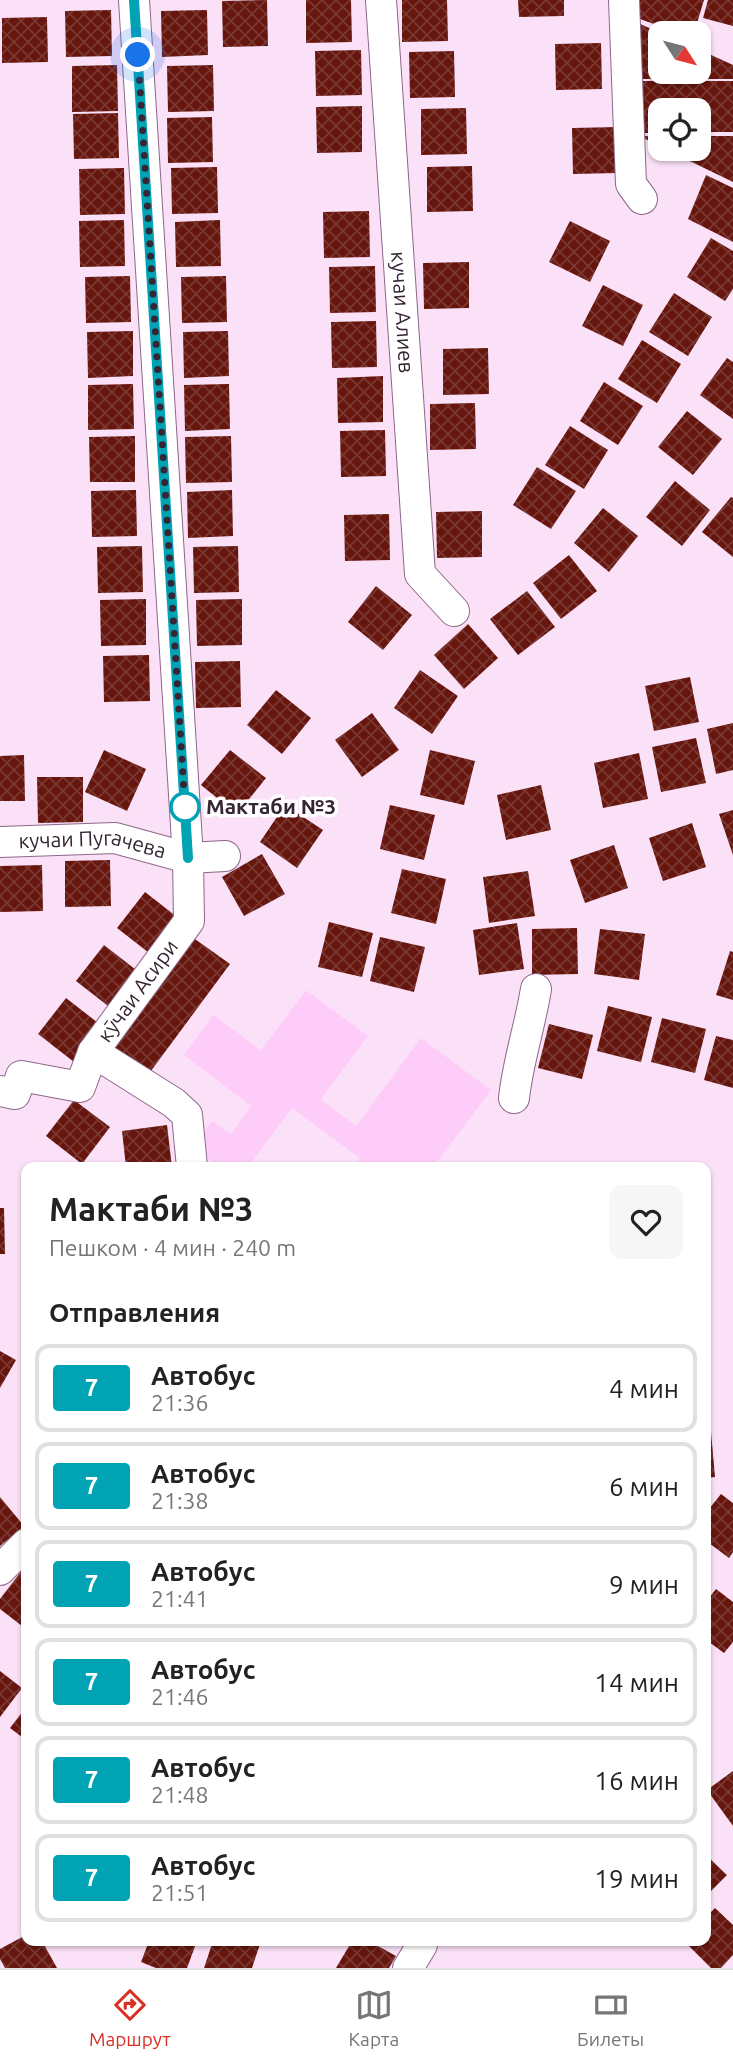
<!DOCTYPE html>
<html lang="ru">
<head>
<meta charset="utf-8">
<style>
  :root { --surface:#fff; --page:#f6f6f6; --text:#222; --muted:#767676; --line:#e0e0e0; --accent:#d93025 }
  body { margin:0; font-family:Ubuntu,sans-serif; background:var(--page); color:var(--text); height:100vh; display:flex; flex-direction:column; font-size:26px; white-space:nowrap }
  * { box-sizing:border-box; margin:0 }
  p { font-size:23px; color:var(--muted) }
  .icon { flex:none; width:38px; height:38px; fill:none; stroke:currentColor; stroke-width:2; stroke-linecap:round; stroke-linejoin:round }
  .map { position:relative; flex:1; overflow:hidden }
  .drawer { position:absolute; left:21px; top:1162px; width:690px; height:784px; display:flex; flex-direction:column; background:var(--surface); border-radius:14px; box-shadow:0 2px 5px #0004 }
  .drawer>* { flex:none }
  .badge { padding:0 14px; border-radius:5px; font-size:24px; line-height:46px }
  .needle { width:46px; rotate:126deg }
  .fabs { position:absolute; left:648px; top:21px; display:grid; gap:14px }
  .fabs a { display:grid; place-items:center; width:63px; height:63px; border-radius:14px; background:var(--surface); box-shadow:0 2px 5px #0004; font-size:35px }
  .you { position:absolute; width:35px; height:35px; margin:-18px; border:5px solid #fff; border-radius:50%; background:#1a73e8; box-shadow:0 0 0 10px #1a73e833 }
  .map>.badge { position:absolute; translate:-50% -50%; box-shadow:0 0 0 4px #fff }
  h2 { padding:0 28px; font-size:26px; line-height:63px }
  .round { display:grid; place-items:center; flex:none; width:74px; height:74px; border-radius:14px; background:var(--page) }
  .headline { display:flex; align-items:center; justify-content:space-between; height:119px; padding:0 28px }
  h1 { font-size:33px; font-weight:700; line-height:52px }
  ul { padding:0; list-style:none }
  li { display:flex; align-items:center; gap:21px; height:88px; margin:0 14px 10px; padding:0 14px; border:4px solid var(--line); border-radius:14px }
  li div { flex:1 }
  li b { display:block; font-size:26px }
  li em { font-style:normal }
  li .badge { min-width:77px; font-weight:700; text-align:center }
  .tab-bar { display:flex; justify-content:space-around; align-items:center; height:98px; border-top:2px solid var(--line); background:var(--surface); font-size:19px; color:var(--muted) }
  .tab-bar a { display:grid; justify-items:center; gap:4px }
  .tab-bar .on { color:var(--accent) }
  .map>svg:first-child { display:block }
</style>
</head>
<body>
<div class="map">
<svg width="733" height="1968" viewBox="0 0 733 1968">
  <defs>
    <pattern id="building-cross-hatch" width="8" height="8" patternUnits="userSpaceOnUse" patternTransform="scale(1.75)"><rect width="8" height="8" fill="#67160e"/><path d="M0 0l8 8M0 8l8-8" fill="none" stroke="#793832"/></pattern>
  </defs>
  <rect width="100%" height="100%" fill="#fbe1f8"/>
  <path fill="#feccf8" d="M 306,990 L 368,1036 L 321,1099 L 356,1126 L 421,1038 L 491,1090 L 433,1167 L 354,1167 L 360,1158 L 292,1108 L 248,1167 L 220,1167 L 193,1147 L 212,1121 L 231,1134 L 251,1106 L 184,1055 L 213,1015 L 261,1050 Z"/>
  <path fill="url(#building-cross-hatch)" d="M 267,0 L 268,46 L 223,47 L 222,1 Z
    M 306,0 L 351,0 L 352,42 L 306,43 Z
    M 402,0 L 447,0 L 448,41 L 402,42 Z
    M 518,0 L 564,0 L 564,16 L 519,17 Z
    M 632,0 L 704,0 L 694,33 L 678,33 L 632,16 Z
    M 708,0 L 733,0 L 733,26 L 703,18 Z
    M 111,10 L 112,56 L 66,57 L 65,11 Z
    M 207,10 L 208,55 L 162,57 L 161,11 Z
    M 47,17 L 48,62 L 2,63 L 2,18 Z
    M 634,21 L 660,33 L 660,72 L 698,72 L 698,49 L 733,65 L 733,79 L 636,79 Z
    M 601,43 L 602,89 L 556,90 L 555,44 Z
    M 361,50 L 362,95 L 316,96 L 315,51 Z
    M 454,51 L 455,97 L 410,98 L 409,52 Z
    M 117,65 L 118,111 L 72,112 L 72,66 Z
    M 213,65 L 214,111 L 168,112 L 167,66 Z
    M 635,81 L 733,81 L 733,132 L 698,132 L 698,110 L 660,110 L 660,133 L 637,133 Z
    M 362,106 L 362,152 L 317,153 L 316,107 Z
    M 466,108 L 467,154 L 421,155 L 421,109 Z
    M 118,113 L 119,158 L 74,159 L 73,114 Z
    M 212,117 L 213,162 L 168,163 L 167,118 Z
    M 617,127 L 618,173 L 573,174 L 572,128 Z
    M 639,136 L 660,136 L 660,146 Z
    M 698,136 L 733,136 L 733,182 L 665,149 L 698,149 Z
    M 472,166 L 473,211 L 427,212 L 427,167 Z
    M 217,167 L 218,213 L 172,214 L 171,168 Z
    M 124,168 L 125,214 L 80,215 L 79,169 Z
    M 706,175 L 733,188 L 733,242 L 688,219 Z
    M 369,211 L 370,257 L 324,258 L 323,212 Z
    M 124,220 L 125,266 L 80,267 L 79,221 Z
    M 220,220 L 221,266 L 176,267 L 175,222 Z
    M 570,221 L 610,241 L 590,282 L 549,262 Z
    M 711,238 L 733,251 L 733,289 L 725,301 L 687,277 Z
    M 469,262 L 469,308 L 424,309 L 423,263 Z
    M 375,266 L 376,312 L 330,313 L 329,267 Z
    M 130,276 L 131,322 L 86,323 L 85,277 Z
    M 226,276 L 227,322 L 182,323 L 181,277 Z
    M 603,285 L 643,305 L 623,346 L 582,326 Z
    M 674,293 L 712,317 L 688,356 L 649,332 Z
    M 376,321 L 377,367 L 332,368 L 331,322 Z
    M 133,331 L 133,376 L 88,378 L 87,332 Z
    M 228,331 L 229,376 L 184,378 L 183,332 Z
    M 642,340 L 681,364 L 657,403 L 618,379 Z
    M 488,348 L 489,394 L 443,395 L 443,349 Z
    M 727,358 L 733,362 L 733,419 L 700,395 Z
    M 383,376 L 383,422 L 338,423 L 337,378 Z
    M 604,382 L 643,406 L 618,445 L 580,421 Z
    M 133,384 L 134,429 L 88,430 L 88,385 Z
    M 229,384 L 230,429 L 185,431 L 184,385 Z
    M 475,403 L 476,449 L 430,450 L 430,404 Z
    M 687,411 L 722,439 L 693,475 L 658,447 Z
    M 570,426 L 608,450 L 584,489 L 545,465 Z
    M 385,430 L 386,476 L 341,477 L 340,431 Z
    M 135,436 L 135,482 L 90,482 L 89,437 Z
    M 231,436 L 232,482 L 186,483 L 185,437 Z
    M 537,467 L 576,491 L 551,529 L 513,505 Z
    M 675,481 L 710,510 L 682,546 L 646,517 Z
    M 136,490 L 137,536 L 92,537 L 91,491 Z
    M 232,490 L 233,536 L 188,538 L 187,492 Z
    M 731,497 L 733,498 L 733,557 L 702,532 Z
    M 603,508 L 638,536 L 609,572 L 574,543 Z
    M 482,511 L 482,557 L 437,558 L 436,512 Z
    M 389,514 L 390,560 L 345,561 L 344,515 Z
    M 142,546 L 143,592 L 98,593 L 97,547 Z
    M 238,546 L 239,592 L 194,593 L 193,547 Z
    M 569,555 L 597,591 L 561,619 L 533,583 Z
    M 376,586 L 412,615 L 383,650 L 348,622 Z
    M 527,591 L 555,627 L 518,655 L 490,619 Z
    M 146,599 L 146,645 L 101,646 L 100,600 Z
    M 242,599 L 242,645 L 197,646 L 196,600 Z
    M 468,624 L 498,658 L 464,689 L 434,655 Z
    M 149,655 L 150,701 L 104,702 L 103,656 Z
    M 240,661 L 241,707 L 196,708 L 195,662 Z
    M 420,670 L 458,696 L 432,734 L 394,708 Z
    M 690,677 L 699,722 L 654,731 L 645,686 Z
    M 276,690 L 311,718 L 282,754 L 247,725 Z
    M 372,713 L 399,750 L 362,777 L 335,740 Z
    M 733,723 L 733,770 L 716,774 L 707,729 Z
    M 696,738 L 706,783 L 661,792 L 652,747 Z
    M 104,750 L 146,769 L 127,811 L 85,792 Z
    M 230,750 L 266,778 L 237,814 L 201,785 Z
    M 430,750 L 475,761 L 464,805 L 420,795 Z
    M 639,753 L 648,799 L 603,808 L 594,763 Z
    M 24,755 L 25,801 L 0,801 L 0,756 Z
    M 37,777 L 83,777 L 83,822 L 38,823 Z
    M 541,785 L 551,830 L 506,840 L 497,795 Z
    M 285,805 L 323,830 L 297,868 L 260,842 Z
    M 390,805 L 435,815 L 424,860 L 380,849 Z
    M 733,810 L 733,855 L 719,814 Z
    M 692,823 L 706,867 L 663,881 L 649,838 Z
    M 614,845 L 628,888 L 585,903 L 570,860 Z
    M 262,854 L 285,894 L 244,916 L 222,877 Z
    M 110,860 L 111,906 L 65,907 L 65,861 Z
    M 42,865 L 43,911 L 0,912 L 0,866 Z
    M 402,869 L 446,879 L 436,924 L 391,913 Z
    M 528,871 L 535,916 L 489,923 L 483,877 Z
    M 145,892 L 181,920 L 153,956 L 117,928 Z
    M 329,922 L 373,933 L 362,977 L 318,967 Z
    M 517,923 L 524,969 L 479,975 L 473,930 Z
    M 577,928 L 578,974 L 532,975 L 532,929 Z
    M 600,929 L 645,934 L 639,980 L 594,974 Z
    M 380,937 L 425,947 L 414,992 L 370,981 Z
    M 195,939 L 230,964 L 145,1079 L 110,1053 Z
    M 104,945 L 140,973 L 112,1009 L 76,981 Z
    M 730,951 L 733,952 L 733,1000 L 716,995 Z
    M 66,998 L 102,1026 L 74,1062 L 38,1034 Z
    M 608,1006 L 652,1017 L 641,1062 L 597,1051 Z
    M 662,1018 L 706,1029 L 695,1073 L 651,1062 Z
    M 549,1024 L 593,1035 L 582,1079 L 538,1068 Z
    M 716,1036 L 733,1040 L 733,1088 L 704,1080 Z
    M 74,1100 L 110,1127 L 82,1164 L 46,1136 Z
    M 167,1125 L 172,1167 L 126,1167 L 122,1131 Z
    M 0,1208 L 4,1208 L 5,1254 L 0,1254 Z
    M 0,1351 L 16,1360 L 0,1388 Z
    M 705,1432 L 711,1432 L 715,1477 L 705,1478 Z
    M 721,1494 L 733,1503 L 733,1552 L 729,1558 L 705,1540 L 705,1514 Z
    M 0,1497 L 24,1526 L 0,1546 Z
    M 23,1569 L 26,1571 L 26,1629 L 0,1609 L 0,1599 Z
    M 716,1589 L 733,1602 L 733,1642 L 724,1653 L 705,1639 L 705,1603 Z
    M 0,1671 L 22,1688 L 0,1717 Z
    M 26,1707 L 26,1740 L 10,1728 Z
    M 733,1771 L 733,1826 L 707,1790 Z
    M 705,1854 L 727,1875 L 705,1897 Z
    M 715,1908 L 733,1925 L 733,1955 L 721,1968 L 711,1968 L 684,1941 L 705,1941 L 705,1918 Z
    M 26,1935 L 26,1941 L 42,1941 L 57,1968 L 5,1968 L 0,1959 L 0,1949 Z
    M 149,1941 L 197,1941 L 187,1968 L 156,1968 L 141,1962 Z
    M 213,1941 L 261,1941 L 252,1968 L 204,1968 Z
    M 352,1941 L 369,1941 L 396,1956 L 389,1968 L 336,1968 Z"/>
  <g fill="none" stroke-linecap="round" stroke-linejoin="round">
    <defs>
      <g id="minor">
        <path d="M 134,0 L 188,858 L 189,921 L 93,1052 L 174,1103 L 187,1115 L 192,1167"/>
        <path id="s1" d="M 381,0 L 420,574 L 454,611"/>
        <path d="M 624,0 L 631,184 L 642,199"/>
        <path id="s2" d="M 0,842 L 115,838 L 188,858 L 225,856"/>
        <path d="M 0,1091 L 15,1094 L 21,1076 L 80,1087 L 93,1052"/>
        <path d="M 514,1098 C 518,1061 530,1026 536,989"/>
        <path d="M 0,1570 L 26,1544"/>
        <path d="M 408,1968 L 422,1945"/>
      </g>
    </defs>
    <use href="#minor" stroke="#8d6789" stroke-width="32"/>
    <use href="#minor" stroke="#fff" stroke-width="30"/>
  </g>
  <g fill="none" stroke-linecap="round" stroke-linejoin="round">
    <defs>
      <path id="line" d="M 134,0 L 188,858"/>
    </defs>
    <use href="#line" stroke="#fff" stroke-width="16"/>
    <use href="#line" stroke="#00a3b4" stroke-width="10"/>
    <path stroke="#362534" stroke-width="7" stroke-dasharray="0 12.6" d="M 138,55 L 185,807"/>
  </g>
  <circle fill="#fff" stroke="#00a3b4" stroke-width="3.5" cx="185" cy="807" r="14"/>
  <g text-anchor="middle" stroke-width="7" stroke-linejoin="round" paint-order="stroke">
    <g font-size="21" fill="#362534" stroke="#fff">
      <text dy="7" stroke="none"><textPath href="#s1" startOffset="313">кучаи Алиев</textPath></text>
      <text dy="7" stroke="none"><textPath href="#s2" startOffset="93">кучаи Пугачева</textPath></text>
      <text transform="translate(138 991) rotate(-54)" y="7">кӯчаи Асири</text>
    </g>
    <g font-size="21" font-weight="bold" fill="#362534" stroke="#fff" text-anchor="start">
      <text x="206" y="814">Мактаби №3</text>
    </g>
  </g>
</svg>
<div class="fabs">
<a><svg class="needle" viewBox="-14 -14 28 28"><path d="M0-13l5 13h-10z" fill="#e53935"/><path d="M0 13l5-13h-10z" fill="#767676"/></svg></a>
<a><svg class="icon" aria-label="locate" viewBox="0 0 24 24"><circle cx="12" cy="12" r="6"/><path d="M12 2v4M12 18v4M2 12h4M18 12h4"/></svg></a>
</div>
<div class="you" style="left:138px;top:55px"></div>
<section class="drawer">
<div class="headline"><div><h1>Мактаби №3</h1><p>Пешком · 4 мин · 240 m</p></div><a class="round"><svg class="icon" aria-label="heart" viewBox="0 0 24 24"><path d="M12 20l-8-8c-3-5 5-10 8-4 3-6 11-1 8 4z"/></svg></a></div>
<h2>Отправления</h2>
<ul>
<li><span class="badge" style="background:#00a3b4;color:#fff">7</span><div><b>Автобус</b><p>21:36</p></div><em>4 мин</em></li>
<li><span class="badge" style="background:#00a3b4;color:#fff">7</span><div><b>Автобус</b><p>21:38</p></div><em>6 мин</em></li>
<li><span class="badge" style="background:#00a3b4;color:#fff">7</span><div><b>Автобус</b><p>21:41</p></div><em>9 мин</em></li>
<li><span class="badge" style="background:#00a3b4;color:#fff">7</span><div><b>Автобус</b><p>21:46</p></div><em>14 мин</em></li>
<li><span class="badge" style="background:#00a3b4;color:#fff">7</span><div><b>Автобус</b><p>21:48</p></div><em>16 мин</em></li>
<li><span class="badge" style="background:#00a3b4;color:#fff">7</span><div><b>Автобус</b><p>21:51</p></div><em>19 мин</em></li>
</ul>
</section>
</div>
<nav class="tab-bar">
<a class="on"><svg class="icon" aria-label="directions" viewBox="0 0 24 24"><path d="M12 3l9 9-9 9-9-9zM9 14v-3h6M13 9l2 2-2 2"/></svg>Маршрут</a>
<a><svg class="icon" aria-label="map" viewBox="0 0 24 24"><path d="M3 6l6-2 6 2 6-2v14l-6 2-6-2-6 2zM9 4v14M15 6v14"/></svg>Карта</a>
<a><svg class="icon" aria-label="tickets" viewBox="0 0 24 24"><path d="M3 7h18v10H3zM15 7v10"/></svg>Билеты</a>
</nav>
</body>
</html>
